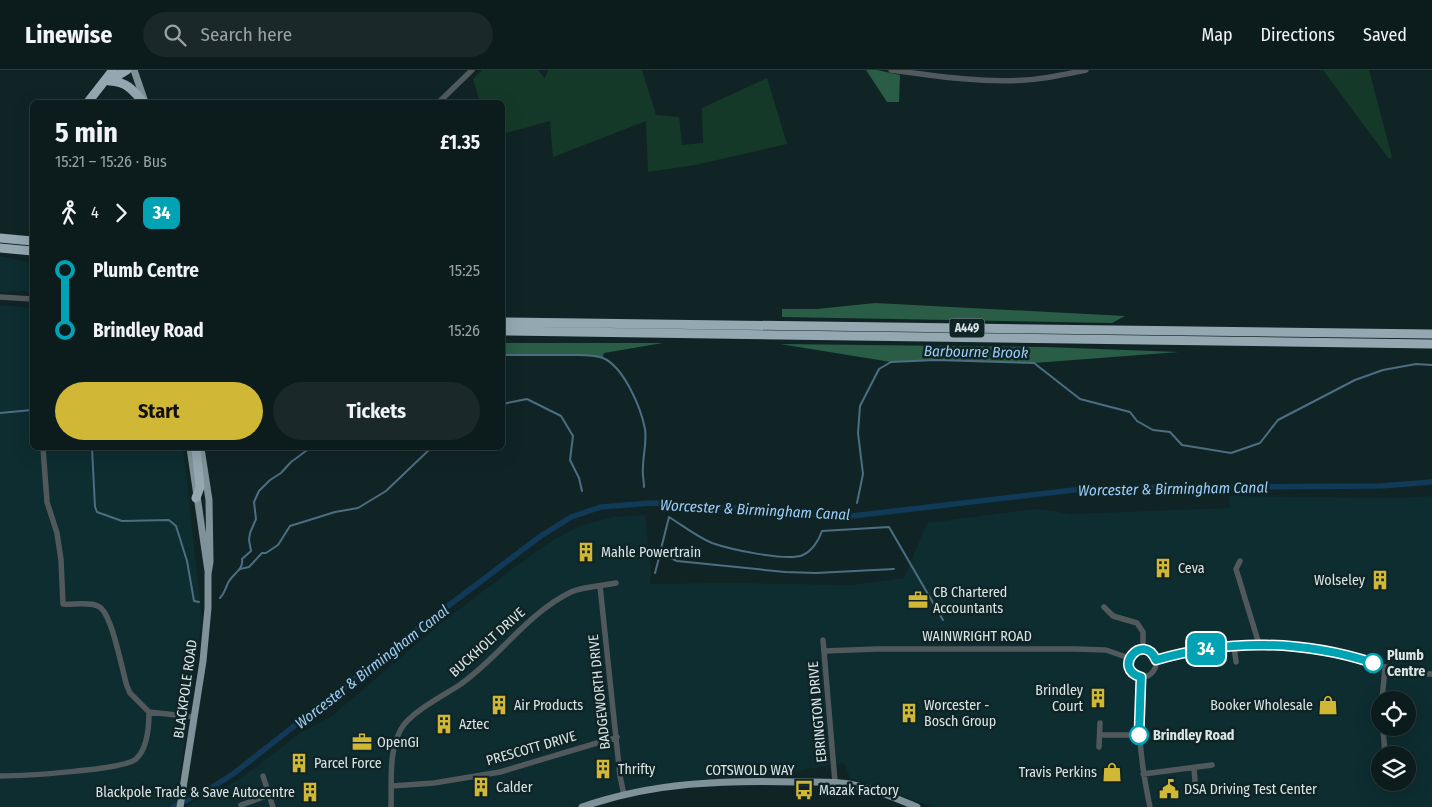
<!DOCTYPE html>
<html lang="en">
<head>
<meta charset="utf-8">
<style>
  :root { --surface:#0c1b1c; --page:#1a2829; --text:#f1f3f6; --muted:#9aa1a3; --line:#2c393b; --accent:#d1b736 }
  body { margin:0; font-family:"Fira Sans Condensed",sans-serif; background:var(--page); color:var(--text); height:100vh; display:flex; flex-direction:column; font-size:19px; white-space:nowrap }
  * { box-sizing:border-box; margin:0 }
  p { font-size:16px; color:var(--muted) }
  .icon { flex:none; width:28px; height:28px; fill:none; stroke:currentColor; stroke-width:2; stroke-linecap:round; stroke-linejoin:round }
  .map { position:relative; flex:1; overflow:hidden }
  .drawer { position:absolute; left:30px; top:30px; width:475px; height:350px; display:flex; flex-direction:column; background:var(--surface); border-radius:8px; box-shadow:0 5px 20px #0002,0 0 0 1px var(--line) }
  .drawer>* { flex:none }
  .badge { padding:0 10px; border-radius:8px; font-size:18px; line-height:32px }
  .fabs { position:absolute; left:1371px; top:621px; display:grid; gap:10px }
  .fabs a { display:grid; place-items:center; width:45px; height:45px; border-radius:50%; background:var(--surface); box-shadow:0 5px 20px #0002,0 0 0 1px var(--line); font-size:25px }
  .map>.badge { position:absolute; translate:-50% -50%; box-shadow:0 0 0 2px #fff }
  .legs { display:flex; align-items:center; gap:8px; height:55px; padding:0 25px; font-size:16px }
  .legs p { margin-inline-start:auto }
  .headline { display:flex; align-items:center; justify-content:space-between; height:85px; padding:0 25px }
  h1 { font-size:28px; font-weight:700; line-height:38px }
  .action { display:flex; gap:10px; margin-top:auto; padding:10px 25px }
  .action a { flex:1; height:58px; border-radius:30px; background:var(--accent); color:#111; font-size:20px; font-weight:700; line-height:58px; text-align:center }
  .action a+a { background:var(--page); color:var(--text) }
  ul { padding:0 25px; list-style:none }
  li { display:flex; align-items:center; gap:18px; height:60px; font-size:19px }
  li i { display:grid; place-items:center; width:8px; height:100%; margin:0 6px; background:currentColor }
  li i::after { content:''; width:12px; height:12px; margin:-6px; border:4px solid; border-radius:50%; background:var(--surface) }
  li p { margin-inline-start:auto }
  li:first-child i { background:linear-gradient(#0000 50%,currentColor 0) }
  li:last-child i { background:linear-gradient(currentColor 50%,#0000 0) }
  header { display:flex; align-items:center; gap:30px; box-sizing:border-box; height:70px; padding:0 25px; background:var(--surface); border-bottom:1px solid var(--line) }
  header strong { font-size:24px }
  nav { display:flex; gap:28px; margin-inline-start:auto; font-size:18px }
  .search { width:350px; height:45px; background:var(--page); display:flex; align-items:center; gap:12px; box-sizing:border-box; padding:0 18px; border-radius:28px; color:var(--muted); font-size:19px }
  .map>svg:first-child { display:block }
</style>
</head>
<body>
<header>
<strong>Linewise</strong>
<div class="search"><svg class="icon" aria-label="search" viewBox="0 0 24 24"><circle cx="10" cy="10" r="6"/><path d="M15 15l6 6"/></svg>Search here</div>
<nav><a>Map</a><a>Directions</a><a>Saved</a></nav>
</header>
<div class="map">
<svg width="1432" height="737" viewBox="0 0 1432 737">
  <rect width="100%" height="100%" fill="#102426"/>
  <path fill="#0d2d30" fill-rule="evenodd" d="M 0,186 L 32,193 L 32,223 L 24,221 L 0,222 Z
    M 0,235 L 32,238 L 32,378 L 183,378 L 202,548 L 176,732 L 167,737 L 0,737 Z
    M 1229,426 L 1396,428 L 1432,426 L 1432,737 L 933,737 L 850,708 L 844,693 L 761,707 L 709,708 L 655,715 L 608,725 L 574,737 L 187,737 L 187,735 L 226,717 L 244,706 L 300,663 L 332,646 L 441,553 L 519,494 L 553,470 L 582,455 L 613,447 L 645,445 L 651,501 L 650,514 L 728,513 L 851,515 L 904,508 L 927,453 L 1036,439 L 1071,444 L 1230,438 ZM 1380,630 L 1408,630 L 1408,658 L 1380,658 ZM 1380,685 L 1408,685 L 1408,712 L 1380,712 Z"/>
  <path fill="#153928" d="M 482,0 L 538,0 L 545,9 L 548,0 L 642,0 L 656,45 L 679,47 L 682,75 L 703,73 L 702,38 L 767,8 L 787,74 L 695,95 L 648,102 L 646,51 L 553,87 L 550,51 L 503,64 L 502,32 L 480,32 L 473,9 Z
    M 1323,0 L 1369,0 L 1392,87 L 1389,89 Z"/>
  <path fill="#295d45" d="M 866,0 L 877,0 L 900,5 L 899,32 L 887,32 Z
    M 875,233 L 1125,246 L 1112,253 L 782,247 L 782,239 L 817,239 Z
    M 503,273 L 663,273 L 604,283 L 602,288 L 583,285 L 503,285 Z
    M 780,274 L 1046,277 L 1179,282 L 1034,293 L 936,290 L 891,292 Z"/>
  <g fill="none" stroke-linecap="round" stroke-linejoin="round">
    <path stroke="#4d6d83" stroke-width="2" d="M 502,285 C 524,285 546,285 568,285 C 578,285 593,284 603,288 C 624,297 641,338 645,359 C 647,372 643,385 643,397 C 642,404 644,410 644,417
      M 502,334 L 527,329 L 561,346 L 573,366 L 570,390 L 579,408 L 582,421
      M 0,343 L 32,340
      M 92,378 L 95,437 L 97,442 L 122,451 L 169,450 L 176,456 L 187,491 L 194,531 L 199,532
      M 857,433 L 863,404 L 858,363 L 860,336 L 879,299 L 891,292 L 936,290 L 1034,293 L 1080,329 L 1130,342 L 1137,351 L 1153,360 L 1170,362 L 1182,375 L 1231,383 L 1260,373 L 1278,350 L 1355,310 L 1383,300 L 1416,294 L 1432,295
      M 240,499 L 249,497 L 262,483 L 266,483 L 278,475 L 290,456 L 335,442 L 358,438 L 386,421 L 431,378
      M 894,499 L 816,503 L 785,502 L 677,491 L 660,483 L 669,447 C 682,455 697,467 712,473 C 729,479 787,492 803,485 C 812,481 819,470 822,461 L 889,457 L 943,550
      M 655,503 L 660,484
      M 220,528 C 225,523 225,519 228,513 C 232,504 244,500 242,489 L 251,481 L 249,470 L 250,463 L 256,449 L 254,432 L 259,421 L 270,410 L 281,403 L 291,392 L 310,378"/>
    <path stroke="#113958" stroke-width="5.5" d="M 173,737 L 211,718 L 233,704 L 427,552 L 538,468 L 571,447 L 601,437 L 651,433 L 683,434 L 834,446 L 852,446 L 1074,420 L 1142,417 L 1197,419 L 1226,417 L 1380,416 L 1432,412"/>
    <path stroke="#51595d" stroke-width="5.5" d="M 891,0 C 935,6 981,13 1026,10 C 1046,9 1067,4 1086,0
      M 439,32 L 472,0
      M 0,227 L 32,229
      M 43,378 L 47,432 L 57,463 L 61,490 L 63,534 C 73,535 93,531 101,538 C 113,549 122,600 127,616 L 130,623 L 149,642 L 194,647
      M 1240,491 L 1236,499 L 1259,574
      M 600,516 L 620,706 L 624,725
      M 1104,537 L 1113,546 L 1137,553 L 1143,562 L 1143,579
      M 823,570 L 835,712
      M 1234,576 L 1236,592
      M1128 593a14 14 0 1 1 28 0a14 14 0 1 1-28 0Z
      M 824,581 L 877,579 L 1075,579 L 1106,580 L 1129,588
      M 1156,590 C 1215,573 1278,570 1338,584 C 1369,591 1400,605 1432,604
      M 1141,607 C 1137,655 1140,690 1150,737
      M 1382,630 L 1385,597
      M 1383,658 L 1385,685
      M 1100,665 L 1139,665
      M 1099,677 L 1100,653
      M 1194,698 L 1195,711
      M 1143,704 L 1212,695
      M 0,706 C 21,706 124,700 136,689 C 147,679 149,656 149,642
      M 263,706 L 273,737
      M 1379,706 L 1380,706
      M 392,716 L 434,713 L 500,702 L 617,667
      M 241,735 L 269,725
      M 391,737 C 392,711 388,683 401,659 C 410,643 442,626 458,616 C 499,588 526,544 571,522 C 584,516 602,516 616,513"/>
    <path stroke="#809299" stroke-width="7" d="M 134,0 L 145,32
      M 190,378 L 208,501
      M 180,737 L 203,591 L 208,538 L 208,504 L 210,492 L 209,430 L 201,378
      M 582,737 C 653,712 725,710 799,712 C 816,712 833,711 849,714 C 872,718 895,728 917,737"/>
    <path stroke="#93a8b1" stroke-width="9" d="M 109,11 L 127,0
      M 110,11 C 127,12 133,20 143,32
      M 88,32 L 113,0
      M 0,168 L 32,171
      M 0,178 L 32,181
      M 502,252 L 1432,264
      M 502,261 L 1432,274
      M 196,378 L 200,417 L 196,428"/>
  </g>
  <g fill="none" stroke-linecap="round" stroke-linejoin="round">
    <defs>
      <path id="line-1" d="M 1139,665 L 1141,607 C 1111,599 1143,561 1156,590 C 1227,569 1303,570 1373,593"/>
    </defs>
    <use href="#line-1" stroke="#fff" stroke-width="11"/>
    <use href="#line-1" stroke="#00a3b4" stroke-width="8"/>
  </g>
  <defs>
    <symbol id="building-bare" viewBox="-9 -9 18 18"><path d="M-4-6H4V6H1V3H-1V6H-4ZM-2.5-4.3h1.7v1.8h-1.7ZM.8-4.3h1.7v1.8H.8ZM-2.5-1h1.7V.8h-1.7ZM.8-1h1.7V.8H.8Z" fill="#d1b736" stroke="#102426" stroke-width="2.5" paint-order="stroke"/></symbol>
    <symbol id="office-bare" viewBox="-9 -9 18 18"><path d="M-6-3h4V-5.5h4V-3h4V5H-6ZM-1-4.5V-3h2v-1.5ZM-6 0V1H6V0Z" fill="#d1b736" stroke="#102426" stroke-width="2.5" paint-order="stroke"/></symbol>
    <symbol id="shop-bare" viewBox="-9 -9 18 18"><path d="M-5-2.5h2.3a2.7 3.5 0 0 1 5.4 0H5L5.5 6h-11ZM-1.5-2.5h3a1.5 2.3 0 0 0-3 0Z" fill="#d1b736" stroke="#102426" stroke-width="2.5" paint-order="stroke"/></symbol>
    <symbol id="civic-bare" viewBox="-9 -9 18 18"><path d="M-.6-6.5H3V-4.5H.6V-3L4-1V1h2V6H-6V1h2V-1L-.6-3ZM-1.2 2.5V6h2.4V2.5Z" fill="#d1b736" stroke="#102426" stroke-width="2.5" paint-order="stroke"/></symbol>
    <symbol id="bus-bare" viewBox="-9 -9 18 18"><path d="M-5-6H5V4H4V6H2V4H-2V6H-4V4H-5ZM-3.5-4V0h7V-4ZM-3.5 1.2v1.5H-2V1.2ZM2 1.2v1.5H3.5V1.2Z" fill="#d1b736" stroke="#102426" stroke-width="2.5" paint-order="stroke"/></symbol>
  </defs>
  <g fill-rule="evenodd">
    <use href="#building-bare" x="572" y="468" width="28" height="28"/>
    <use href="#building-bare" x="1149" y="484" width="28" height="28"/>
    <use href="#building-bare" x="1366" y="496" width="28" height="28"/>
    <use href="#office-bare" x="904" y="516" width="28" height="28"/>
    <use href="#building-bare" x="1084" y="614" width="28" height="28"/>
    <use href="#building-bare" x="485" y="621" width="28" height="28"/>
    <use href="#shop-bare" x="1314" y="621" width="28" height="28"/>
    <use href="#building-bare" x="895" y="629" width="28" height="28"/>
    <use href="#building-bare" x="430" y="640" width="28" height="28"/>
    <use href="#office-bare" x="348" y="658" width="28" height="28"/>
    <use href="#building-bare" x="285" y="679" width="28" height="28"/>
    <use href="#building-bare" x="589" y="685" width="28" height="28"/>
    <use href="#shop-bare" x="1098" y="688" width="28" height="28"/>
    <use href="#building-bare" x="467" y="703" width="28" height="28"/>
    <use href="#civic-bare" x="1155" y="705" width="28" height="28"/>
    <use href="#bus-bare" x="790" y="706" width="28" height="28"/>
    <use href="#building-bare" x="296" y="708" width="28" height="28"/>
  </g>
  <g fill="#fff" stroke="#00a3b4" stroke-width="2.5">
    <circle cx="1373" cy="593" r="9"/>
    <circle cx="1139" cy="665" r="9"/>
  </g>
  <g text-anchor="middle" stroke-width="5" stroke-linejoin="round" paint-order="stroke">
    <rect fill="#102426" stroke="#9dacad" stroke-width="1" x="949.5" y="248.5" width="35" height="19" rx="4"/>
    <g font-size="12" font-weight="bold" fill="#d9e6e7">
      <text x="967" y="262">A449</text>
    </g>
    <g font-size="14" fill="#d9e6e7" stroke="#102426" text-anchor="start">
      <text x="601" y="487">Mahle Powertrain</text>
      <text x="1178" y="503">Ceva</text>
      <text x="1365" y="515" text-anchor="end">Wolseley</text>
      <text x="933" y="527">CB Chartered<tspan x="933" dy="16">Accountants</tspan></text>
      <text x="1083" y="625" text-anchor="end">Brindley<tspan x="1083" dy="16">Court</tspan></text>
      <text x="514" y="640">Air Products</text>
      <text x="924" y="640">Worcester -<tspan x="924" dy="16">Bosch Group</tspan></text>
      <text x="1313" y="640" text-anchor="end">Booker Wholesale</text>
      <text x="459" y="659">Aztec</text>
      <text x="377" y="677">OpenGI</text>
      <text x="314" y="698">Parcel Force</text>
      <text x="618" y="704">Thrifty</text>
      <text x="1097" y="707" text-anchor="end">Travis Perkins</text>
      <text x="496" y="722">Calder</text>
      <text x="1184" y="724">DSA Driving Test Center</text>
      <text x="819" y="725">Mazak Factory</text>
      <text x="295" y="727" text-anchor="end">Blackpole Trade &amp; Save Autocentre</text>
    </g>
    <g font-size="14" fill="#d9e6e7" stroke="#102426">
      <text x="977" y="571">WAINWRIGHT ROAD</text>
      <text transform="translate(487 572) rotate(-42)" y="5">BUCKHOLT DRIVE</text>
      <text transform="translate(185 619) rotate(-82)" y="5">BLACKPOLE ROAD</text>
      <text transform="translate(599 622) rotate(-96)" y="5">BADGEWORTH DRIVE</text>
      <text transform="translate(817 642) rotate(-95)" y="5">EBRINGTON DRIVE</text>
      <text transform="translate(531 678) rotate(-16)" y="5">PRESCOTT DRIVE</text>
      <text x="750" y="705">COTSWOLD WAY</text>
    </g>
    <g font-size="14" font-weight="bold" fill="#d9e6e7" stroke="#102426" text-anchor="start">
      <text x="1387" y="590">Plumb<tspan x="1387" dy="16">Centre</tspan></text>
      <text x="1153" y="670">Brindley Road</text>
    </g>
    <g font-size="15" font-style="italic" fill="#9dcefa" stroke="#102426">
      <text transform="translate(976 282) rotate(1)" y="5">Barbourne Brook</text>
      <text transform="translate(1173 419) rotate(-1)" y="5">Worcester &amp; Birmingham Canal</text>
      <text transform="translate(755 440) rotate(3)" y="5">Worcester &amp; Birmingham Canal</text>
      <text transform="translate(372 597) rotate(-38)" y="5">Worcester &amp; Birmingham Canal</text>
    </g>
  </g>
</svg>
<div class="fabs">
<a><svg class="icon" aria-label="locate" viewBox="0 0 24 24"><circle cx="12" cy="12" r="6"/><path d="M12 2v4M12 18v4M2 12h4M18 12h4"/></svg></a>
<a><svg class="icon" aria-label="layers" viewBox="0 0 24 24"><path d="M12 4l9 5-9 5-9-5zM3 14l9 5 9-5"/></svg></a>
</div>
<b class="badge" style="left:1206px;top:579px;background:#00a3b4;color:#fff">34</b>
<section class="drawer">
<div class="headline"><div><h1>5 min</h1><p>15:21 – 15:26 · Bus</p></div><b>£1.35</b></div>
<div class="legs"><svg class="icon" aria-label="walk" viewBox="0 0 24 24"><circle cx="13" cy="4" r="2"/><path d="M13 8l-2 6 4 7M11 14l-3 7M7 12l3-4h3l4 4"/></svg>4<svg class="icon" aria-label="forward" viewBox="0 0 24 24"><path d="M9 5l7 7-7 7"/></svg><b class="badge" style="background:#00a3b4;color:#fff">34</b></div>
<ul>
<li><i style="color:#00a3b4"></i><b>Plumb Centre</b><p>15:25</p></li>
<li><i style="color:#00a3b4"></i><b>Brindley Road</b><p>15:26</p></li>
</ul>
<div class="action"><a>Start</a><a>Tickets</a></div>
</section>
</div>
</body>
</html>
